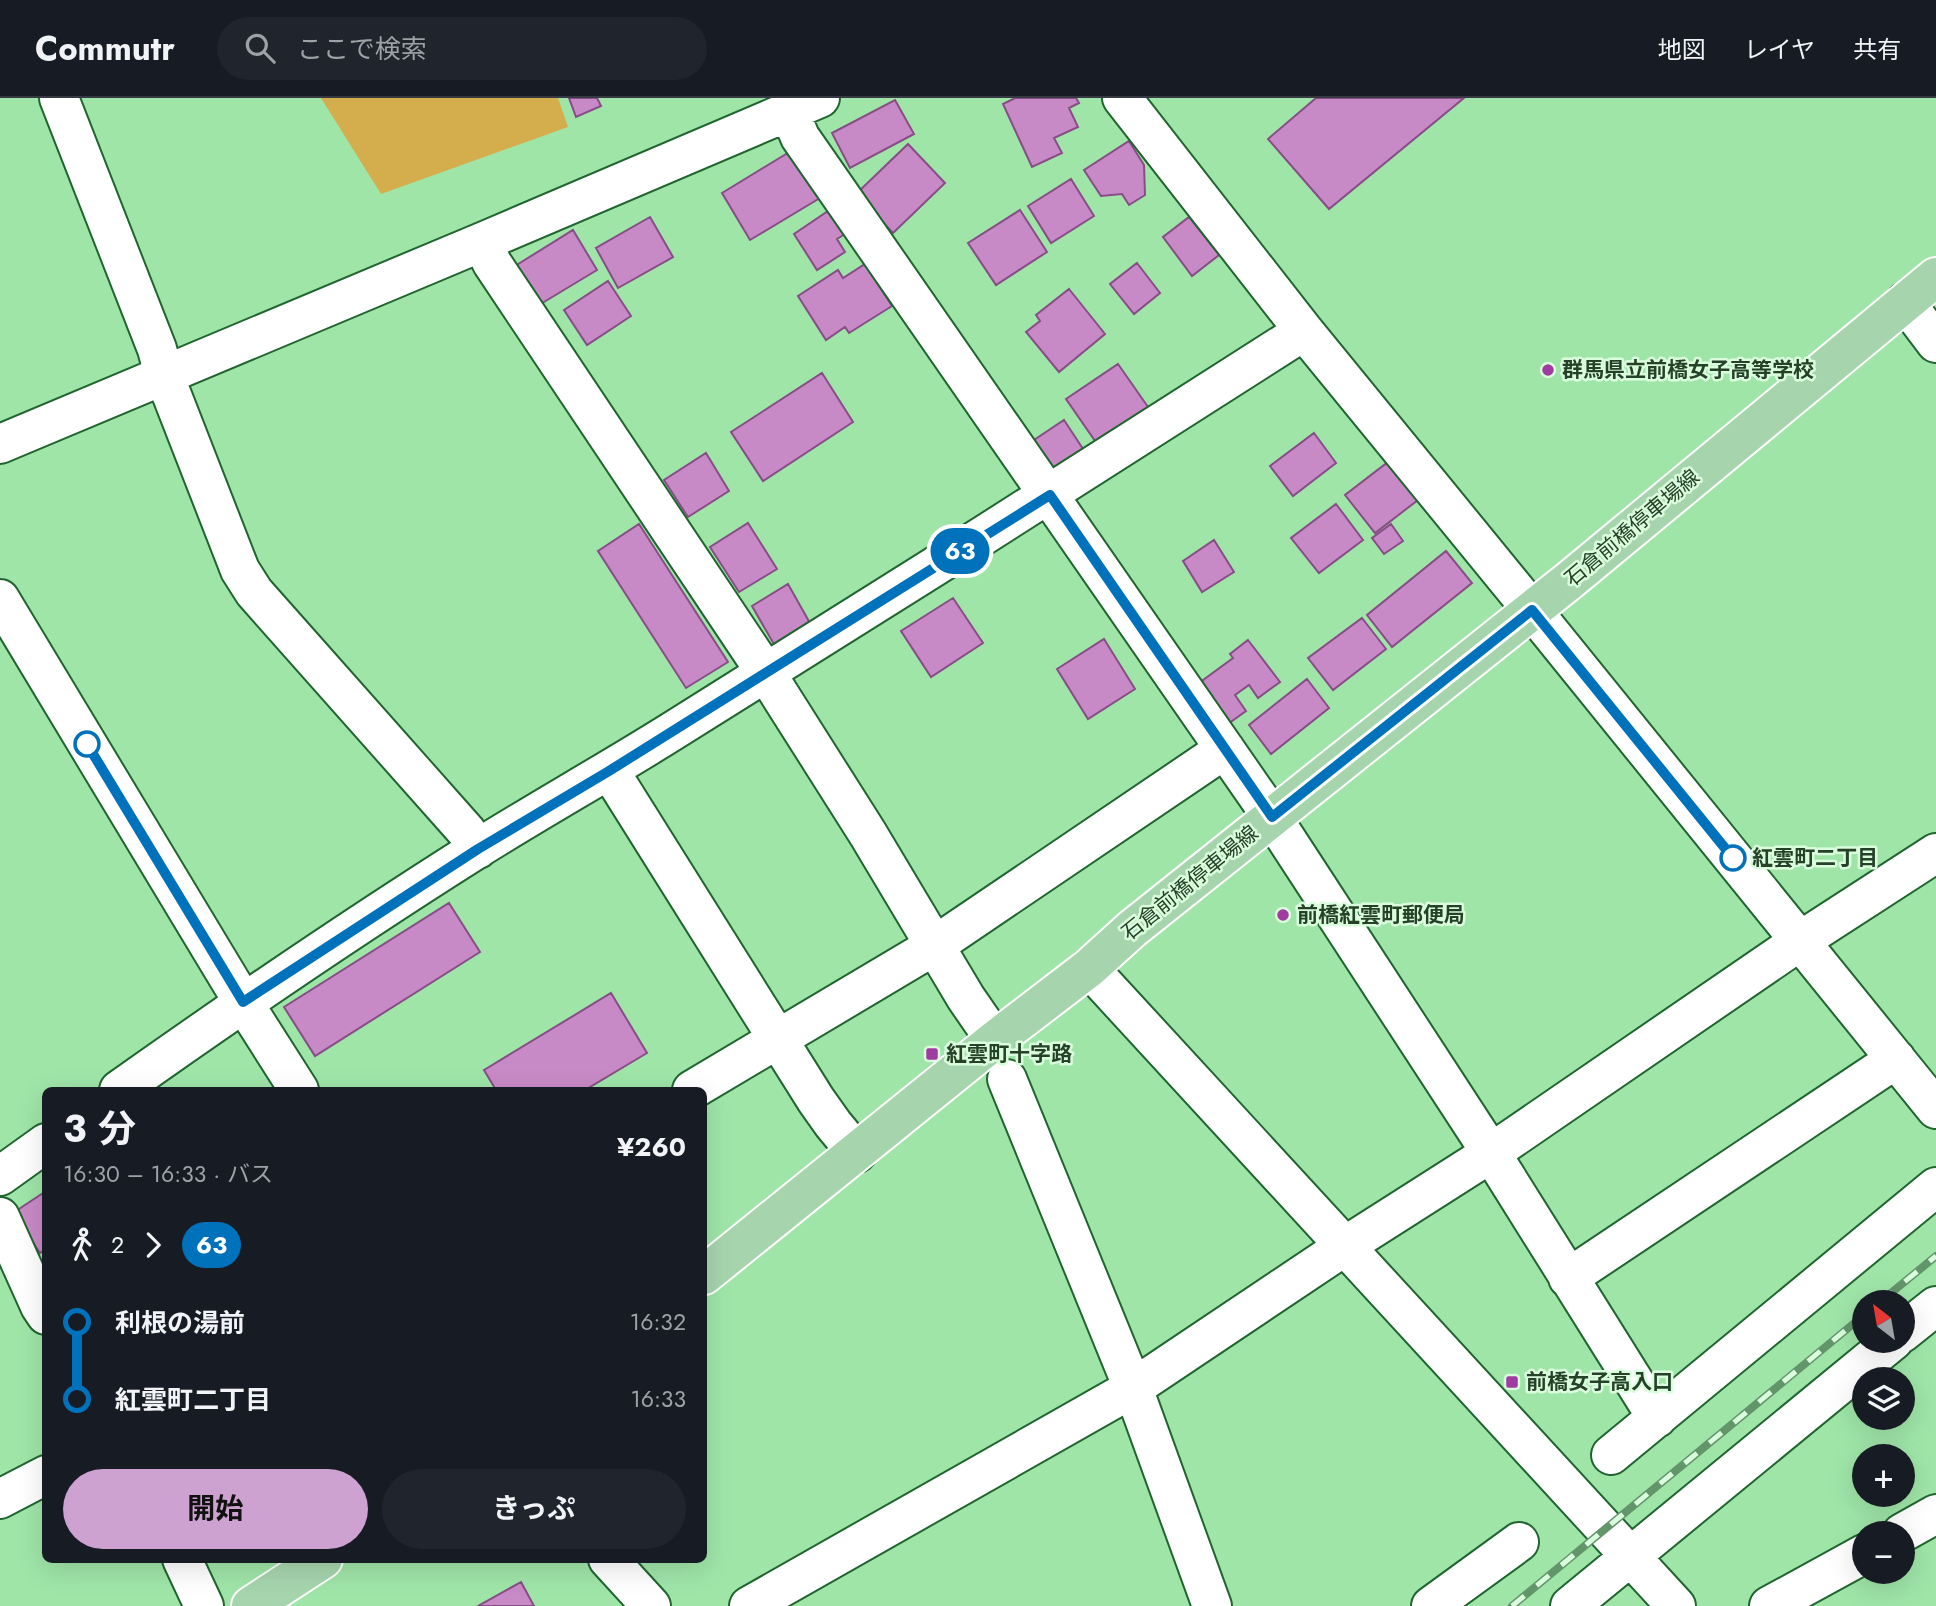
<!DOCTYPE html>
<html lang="ja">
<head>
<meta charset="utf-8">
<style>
  :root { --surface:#171b24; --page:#20242c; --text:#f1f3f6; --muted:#9ea1a6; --line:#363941; --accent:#cda1d0 }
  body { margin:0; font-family:Jost,"Noto Sans JP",sans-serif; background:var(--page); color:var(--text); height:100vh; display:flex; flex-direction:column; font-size:26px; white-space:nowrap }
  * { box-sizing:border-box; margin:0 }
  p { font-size:23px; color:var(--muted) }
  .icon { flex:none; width:38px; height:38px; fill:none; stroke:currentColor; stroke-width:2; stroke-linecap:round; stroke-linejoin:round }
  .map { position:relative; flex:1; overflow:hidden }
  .panel { position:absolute; left:42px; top:989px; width:665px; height:476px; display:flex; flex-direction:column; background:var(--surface); border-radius:10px; box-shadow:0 7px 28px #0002 }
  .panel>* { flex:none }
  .badge { padding:0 14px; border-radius:23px; font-size:24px; line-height:46px }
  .needle { width:46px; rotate:329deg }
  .tools { position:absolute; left:1852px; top:1192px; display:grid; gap:14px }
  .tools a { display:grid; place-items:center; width:63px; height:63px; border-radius:50%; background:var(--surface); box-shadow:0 7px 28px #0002; font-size:35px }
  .map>.badge { position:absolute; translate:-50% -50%; box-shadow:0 0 0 4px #fff }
  .legs { display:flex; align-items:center; gap:10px; height:77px; padding:0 21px; font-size:23px }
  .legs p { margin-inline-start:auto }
  .headline { display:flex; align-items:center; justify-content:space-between; height:119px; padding:0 21px }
  h1 { font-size:38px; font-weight:700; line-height:52px }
  .action { display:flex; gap:14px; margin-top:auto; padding:14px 21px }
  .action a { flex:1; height:80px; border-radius:42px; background:var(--accent); color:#111; font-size:28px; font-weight:700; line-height:80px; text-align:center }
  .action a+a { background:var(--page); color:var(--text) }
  ul { padding:0 21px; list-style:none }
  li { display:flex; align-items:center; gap:24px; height:77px; font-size:26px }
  li i { display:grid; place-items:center; width:10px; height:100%; margin:0 9px; background:currentColor }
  li i::after { content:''; width:18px; height:18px; margin:-9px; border:5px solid; border-radius:50%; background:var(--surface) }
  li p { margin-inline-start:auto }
  li:first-child i { background:linear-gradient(#0000 50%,currentColor 0) }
  li:last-child i { background:linear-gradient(currentColor 50%,#0000 0) }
  header { display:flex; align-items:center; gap:42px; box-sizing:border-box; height:98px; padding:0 35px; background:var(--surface); border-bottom:2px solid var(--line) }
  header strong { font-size:33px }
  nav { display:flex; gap:38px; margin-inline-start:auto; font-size:24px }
  .search { width:490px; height:63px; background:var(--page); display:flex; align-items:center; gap:18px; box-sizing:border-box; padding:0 24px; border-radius:38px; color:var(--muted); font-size:26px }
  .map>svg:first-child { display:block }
</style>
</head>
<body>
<header>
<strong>Commutr</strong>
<div class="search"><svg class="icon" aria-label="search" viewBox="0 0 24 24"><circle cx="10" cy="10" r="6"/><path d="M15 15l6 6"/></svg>ここで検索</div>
<nav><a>地図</a><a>レイヤ</a><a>共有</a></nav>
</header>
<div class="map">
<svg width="1936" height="1508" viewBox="0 0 1936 1508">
  <rect width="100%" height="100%" fill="#9fe5a8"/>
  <path fill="#d4ae4d" d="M 321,0 L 558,0 L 568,29 L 381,96 Z"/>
  <path fill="#c88ac6" stroke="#874d86" stroke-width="2" d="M 569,0 L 597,0 L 601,8 L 576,19 Z
    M 1015,0 L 1076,0 L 1079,5 L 1069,10 L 1078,29 L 1054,40 L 1062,55 L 1032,69 L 1003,6 Z
    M 1316,0 L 1464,0 L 1329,111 L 1268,41 Z
    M 895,2 L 914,36 L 850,70 L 832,35 Z
    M 1129,43 L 1144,67 L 1145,97 L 1129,107 L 1122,96 L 1101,98 L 1084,72 Z
    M 908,46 L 945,85 L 893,135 L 856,96 Z
    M 791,53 L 820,100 L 750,142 L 722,95 Z
    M 1071,81 L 1094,118 L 1051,145 L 1028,108 Z
    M 837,107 L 853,131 L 837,141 L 845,154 L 817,172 L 794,136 Z
    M 1020,112 L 1047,154 L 996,187 L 968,145 Z
    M 650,119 L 673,159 L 618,190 L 596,150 Z
    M 1189,119 L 1219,157 L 1192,178 L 1163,139 Z
    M 573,132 L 597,172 L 539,207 L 515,168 Z
    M 1137,165 L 1160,195 L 1134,216 L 1110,186 Z
    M 865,166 L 892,208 L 849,235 L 845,229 L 826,242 L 798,198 L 838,172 L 843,180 Z
    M 608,183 L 631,218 L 587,247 L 564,212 Z
    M 1069,191 L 1105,236 L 1059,274 L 1026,234 L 1040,223 L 1036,217 Z
    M 1118,266 L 1148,309 L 1133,319 L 1137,325 L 1100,350 L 1066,301 Z
    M 822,275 L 853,324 L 763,383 L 731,334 Z
    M 1064,322 L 1087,357 L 1057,377 L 1034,342 Z
    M 1314,335 L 1336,365 L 1293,398 L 1270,368 Z
    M 706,355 L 729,393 L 688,419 L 664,382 Z
    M 1388,364 L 1418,402 L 1375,435 L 1345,397 Z
    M 1336,406 L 1363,442 L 1319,475 L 1291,440 Z
    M 748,425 L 777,471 L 739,494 L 710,449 Z
    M 639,426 L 728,564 L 686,590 L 598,453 Z
    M 1391,426 L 1403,443 L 1384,456 L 1372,440 Z
    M 1214,442 L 1234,474 L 1202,494 L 1183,463 Z
    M 1446,453 L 1472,485 L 1392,549 L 1367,517 Z
    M 788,486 L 811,527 L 775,548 L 752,508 Z
    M 953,500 L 983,545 L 931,579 L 901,533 Z
    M 1362,520 L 1386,551 L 1333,592 L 1308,560 Z
    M 1104,541 L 1135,591 L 1088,621 L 1057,571 Z
    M 1248,542 L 1280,584 L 1258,600 L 1249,587 L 1235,597 L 1246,613 L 1225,628 L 1195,588 L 1233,560 L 1230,556 Z
    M 1307,581 L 1329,610 L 1271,656 L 1249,627 Z
    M 449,805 L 480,854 L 315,958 L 284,909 Z
    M 611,895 L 647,955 L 585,992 L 496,992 L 484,972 Z
    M 46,1093 L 46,1151 L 40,1155 L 13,1115 Z
    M 521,1484 L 534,1508 L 478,1508 Z"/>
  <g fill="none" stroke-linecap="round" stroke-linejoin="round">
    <defs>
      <path id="minor" d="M 59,0 L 157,251 L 164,277 L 240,472 L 254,494 L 466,733 L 478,751
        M 1122,0 L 1304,233 L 1532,512 L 1936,1011
        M 789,13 L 800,39 L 1272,719 L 1491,1055 L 1657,1320
        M 482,144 L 492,165 L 766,575 L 868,736 L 966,900 L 995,942
        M 1905,204 L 1936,245
        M 0,346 L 482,144 L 820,0
        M 0,501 L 243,904 L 299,992
        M 609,672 L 816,1002 L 833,1026 L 857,1055
        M 1089,870 L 1676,1508
        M 1007,981 L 1133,1290 L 1212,1508
        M 119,992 C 236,909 355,828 477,751 C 541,711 607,674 671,634 C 883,502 1094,368 1304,233
        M 692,992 L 934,848 L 1225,651
        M 0,1078 L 46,1045
        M 0,1119 L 40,1208 L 46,1217
        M 1568,1180 L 1896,961
        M 1902,1235 L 1936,1208
        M 1611,1357 L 1936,1089
        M 0,1401 L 46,1377
        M 1902,1435 L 1936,1416
        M 182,1461 L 204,1508
        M 608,1461 L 651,1508
        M 749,1508 L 1133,1290 L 1345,1148 L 1491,1055 L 1800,843 L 1936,755
        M 1431,1508 L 1519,1444
        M 1570,1508 L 1894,1242
        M 1769,1508 L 1864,1456"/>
      <path id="major" d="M 704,1177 L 995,942 L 1089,870 L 1132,831 L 1570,482 L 1936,179
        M 251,1508 L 323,1461"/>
    </defs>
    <use href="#minor" stroke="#20652f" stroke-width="42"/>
    <use href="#major" stroke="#fff" stroke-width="42"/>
    <use href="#minor" stroke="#fff" stroke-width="38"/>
    <use href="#major" stroke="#a6d5ad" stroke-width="38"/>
    <defs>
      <path id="rail" d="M 1880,1204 L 1936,1158
        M 1512,1508 L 1864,1217"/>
    </defs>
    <use href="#rail" stroke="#63956a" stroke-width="8"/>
    <use href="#rail" stroke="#dafddd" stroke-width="5" stroke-dasharray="16" stroke-linecap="butt"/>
  </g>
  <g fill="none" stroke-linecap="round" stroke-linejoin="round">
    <defs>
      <path id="line-1" d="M 87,646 L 243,904 L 478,751 L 609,673 L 1050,397 L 1272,719 L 1532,512 L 1733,760"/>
    </defs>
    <use href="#line-1" stroke="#fff" stroke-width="16"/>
    <use href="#line-1" stroke="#0072bc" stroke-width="10"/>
  </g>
  <g fill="#a03ca1" stroke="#dafddd" stroke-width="2.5">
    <circle cx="1548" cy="272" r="7"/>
    <circle cx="1283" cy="817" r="7"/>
    <rect x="925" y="949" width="14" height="14" rx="3.5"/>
    <rect x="1505" y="1277" width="14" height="14" rx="3.5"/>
  </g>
  <g fill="#fff" stroke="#0072bc" stroke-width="3.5">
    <circle cx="87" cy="646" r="12"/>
    <circle cx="1733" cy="760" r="12"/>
  </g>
  <g text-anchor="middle" stroke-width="5" stroke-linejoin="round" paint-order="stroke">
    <g font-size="21" font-weight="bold" fill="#254229" stroke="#dafddd" text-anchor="start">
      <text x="1562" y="279">群馬県立前橋女子高等学校</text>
      <text x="1297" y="824">前橋紅雲町郵便局</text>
      <text x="946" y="963">紅雲町十字路</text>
      <text x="1526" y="1291">前橋女子高入口</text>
    </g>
    <g font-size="21" fill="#254229" stroke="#dafddd">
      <text transform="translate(1632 430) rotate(-40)" y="7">石倉前橋停車場線</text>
      <text transform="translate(1190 785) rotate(-39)" y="7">石倉前橋停車場線</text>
    </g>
    <g font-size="21" font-weight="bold" fill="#254229" stroke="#dafddd" text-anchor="start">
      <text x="1752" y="767">紅雲町二丁目</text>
    </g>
  </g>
</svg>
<div class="tools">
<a><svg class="needle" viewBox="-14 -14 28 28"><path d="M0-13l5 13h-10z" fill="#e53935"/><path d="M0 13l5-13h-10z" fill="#9ea1a6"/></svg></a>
<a><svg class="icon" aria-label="layers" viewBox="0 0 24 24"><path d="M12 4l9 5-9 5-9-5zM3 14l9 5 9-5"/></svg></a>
<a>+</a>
<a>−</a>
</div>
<b class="badge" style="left:960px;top:453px;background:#0072bc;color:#fff">63</b>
<section class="panel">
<div class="headline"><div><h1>3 分</h1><p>16:30 – 16:33 · バス</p></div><b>¥260</b></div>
<div class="legs"><svg class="icon" aria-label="walk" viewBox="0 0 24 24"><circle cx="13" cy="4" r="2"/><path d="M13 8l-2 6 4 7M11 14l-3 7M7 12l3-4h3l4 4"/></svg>2<svg class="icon" aria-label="forward" viewBox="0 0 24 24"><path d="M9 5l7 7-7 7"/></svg><b class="badge" style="background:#0072bc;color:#fff">63</b></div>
<ul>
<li><i style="color:#0072bc"></i><b>利根の湯前</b><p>16:32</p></li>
<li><i style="color:#0072bc"></i><b>紅雲町二丁目</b><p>16:33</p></li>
</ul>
<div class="action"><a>開始</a><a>きっぷ</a></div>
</section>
</div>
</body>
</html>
